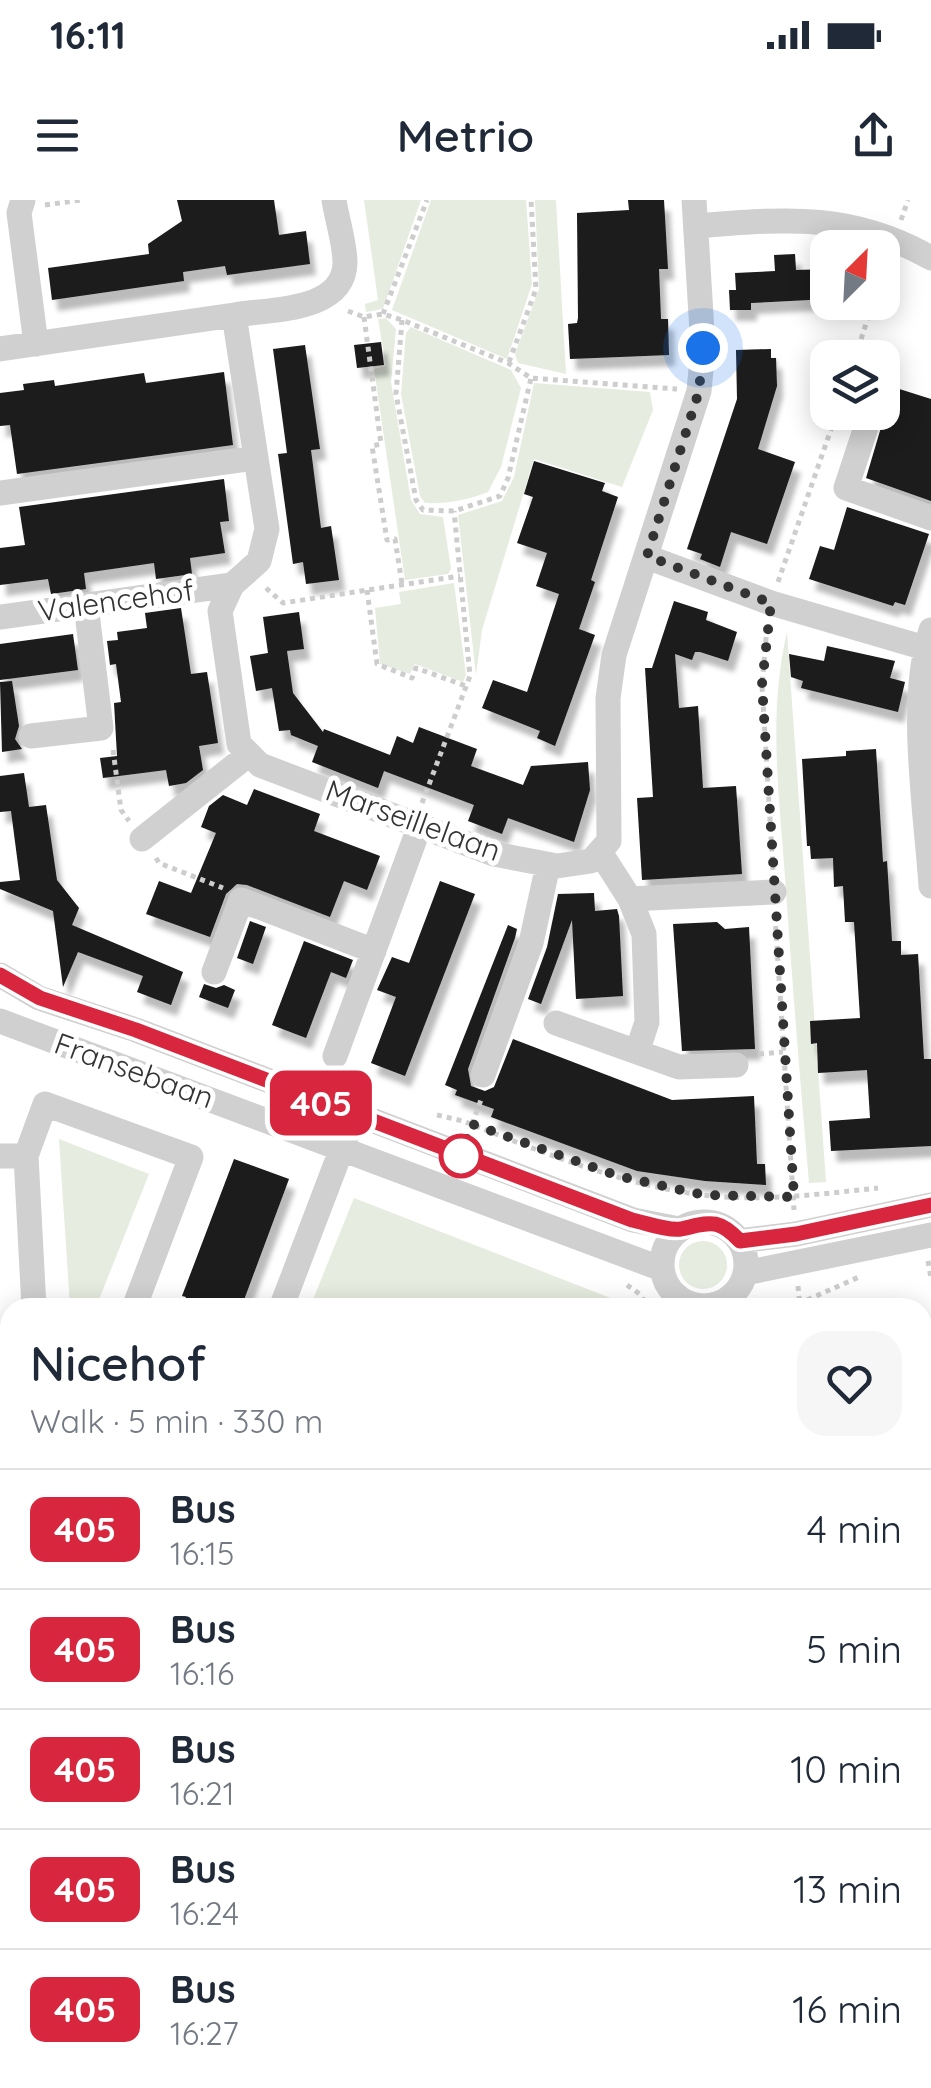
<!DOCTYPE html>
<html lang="en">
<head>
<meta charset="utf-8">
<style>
  :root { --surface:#fff; --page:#f6f6f7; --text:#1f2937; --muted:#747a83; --line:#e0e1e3 }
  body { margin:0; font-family:Quicksand,sans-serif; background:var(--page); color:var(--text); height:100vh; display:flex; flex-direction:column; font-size:38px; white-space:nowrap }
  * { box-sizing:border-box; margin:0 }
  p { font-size:32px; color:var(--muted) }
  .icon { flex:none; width:55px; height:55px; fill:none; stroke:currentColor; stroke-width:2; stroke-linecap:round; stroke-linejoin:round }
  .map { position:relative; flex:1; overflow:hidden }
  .panel { position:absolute; left:0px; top:1098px; width:932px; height:792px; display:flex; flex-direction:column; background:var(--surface); border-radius:30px 30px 0 0; box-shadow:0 5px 25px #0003 }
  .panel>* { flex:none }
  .badge { padding:0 20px; border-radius:15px; font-size:35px; line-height:65px }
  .needle { width:65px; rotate:24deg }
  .fabs { position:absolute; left:810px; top:30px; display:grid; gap:20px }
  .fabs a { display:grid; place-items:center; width:90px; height:90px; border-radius:20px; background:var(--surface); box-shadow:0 5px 25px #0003; font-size:50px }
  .you { position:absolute; width:50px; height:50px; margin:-25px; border:8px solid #fff; border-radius:50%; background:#1a73e8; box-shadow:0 0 0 15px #1a73e833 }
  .map>.badge { position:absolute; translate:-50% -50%; box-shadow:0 0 0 5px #fff }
  .round { display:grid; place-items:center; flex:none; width:105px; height:105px; border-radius:30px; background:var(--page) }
  .overview { display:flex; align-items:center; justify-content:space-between; height:170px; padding:0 30px }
  h1 { font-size:48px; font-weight:600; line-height:75px }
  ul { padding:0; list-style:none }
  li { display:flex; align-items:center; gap:30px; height:120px; padding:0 30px; border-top:2px solid var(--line) }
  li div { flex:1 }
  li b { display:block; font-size:38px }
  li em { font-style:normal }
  li .badge { min-width:110px; font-weight:700; text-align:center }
  .status { display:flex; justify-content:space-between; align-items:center; height:70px; padding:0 50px; background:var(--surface); direction:ltr }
  .status svg { height:28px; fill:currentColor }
  header { display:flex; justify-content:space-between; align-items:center; height:130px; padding:0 30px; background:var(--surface); font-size:45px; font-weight:600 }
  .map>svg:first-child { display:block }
</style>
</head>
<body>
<div class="status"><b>16:11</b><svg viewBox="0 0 49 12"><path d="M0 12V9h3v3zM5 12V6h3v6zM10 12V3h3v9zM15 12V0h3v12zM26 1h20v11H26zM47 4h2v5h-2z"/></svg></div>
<header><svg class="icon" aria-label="menu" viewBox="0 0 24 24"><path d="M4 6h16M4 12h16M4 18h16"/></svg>Metrio<svg class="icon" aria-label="share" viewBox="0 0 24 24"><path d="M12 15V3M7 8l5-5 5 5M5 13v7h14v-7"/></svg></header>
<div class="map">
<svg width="931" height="1888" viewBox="0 0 931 1888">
  <defs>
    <filter id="shadow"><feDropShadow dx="6" dy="11" stdDeviation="2.5" flood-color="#0004"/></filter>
  </defs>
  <rect width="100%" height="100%" fill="#fff"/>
  <path fill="#e6ecdf" d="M 364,0 L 421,0 L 383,109 L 366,112 L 365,104 L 378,100 Z
    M 431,0 L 526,0 L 532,84 L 507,159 L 392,110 Z
    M 535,0 L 556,0 L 566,174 L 518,163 L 515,154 L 539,89 Z
    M 386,118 L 396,129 L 391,182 L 411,300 L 420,314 L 443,317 L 451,369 L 448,374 L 405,380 L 374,169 L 386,166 L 378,119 Z
    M 411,127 L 511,170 L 521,188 L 501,267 L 488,292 C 468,300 446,304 425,303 L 420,296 L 401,194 L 406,133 Z
    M 534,183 L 650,192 L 653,210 L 622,287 L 534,259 L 482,430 L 476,475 L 458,315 L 502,301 L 514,277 Z
    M 454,383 L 466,475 L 463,482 L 415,464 L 410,474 L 380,464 L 375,408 L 401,404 L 399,392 Z
    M 787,432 L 826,982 L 809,983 C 800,881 792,779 785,677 C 779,595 768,513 787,432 Z
    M 59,939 L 149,974 L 96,1107 L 70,1107 Z
    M 354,998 L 631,1106 L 632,1107 L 310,1107 Z
    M679 1065a24 24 0 1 1 48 0a24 24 0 1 1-48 0Z
    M 923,1269 L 931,1274 L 931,1888 L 763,1888 L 763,1880 L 922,1880 Z"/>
  <path fill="#1a1a1a" filter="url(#shadow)" d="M 177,0 L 274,0 L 279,35 L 306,31 L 310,64 L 227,75 L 225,66 L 183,72 L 184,81 L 52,100 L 48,68 L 149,54 L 148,44 L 182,21 Z
    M 628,0 L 664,0 L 668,69 L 659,69 L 661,119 L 668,119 L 669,155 L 570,159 L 568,124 L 577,123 L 578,118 L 577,13 L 629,10 Z
    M 795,54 L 796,70 L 828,69 L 828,99 L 751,103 L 751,110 L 730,110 L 729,90 L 736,90 L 735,73 L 775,71 L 774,55 Z
    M 381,142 L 384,165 L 357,168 L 354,145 Z
    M 305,145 L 320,249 L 311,250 L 321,328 L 331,326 L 339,380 L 306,384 L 303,362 L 293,364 L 278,254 L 287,253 L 273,149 Z
    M 771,149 L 771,158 L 776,158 L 777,186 L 758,249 L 795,262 L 767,344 L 731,332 L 720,367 L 700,359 L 702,354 L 687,349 L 737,199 L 736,150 Z
    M 224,172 L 233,245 L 17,274 L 10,225 L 0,226 L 0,193 L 24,190 L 23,184 L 54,180 L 55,186 L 144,173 L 146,183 Z
    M 893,187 L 931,199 L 931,301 L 866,278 Z
    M 534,261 L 605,283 L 602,291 L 618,297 L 591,380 L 595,382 L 579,429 L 595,435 L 555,546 L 537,538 L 540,531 L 482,508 L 493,480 L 527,492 L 559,394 L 536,386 L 547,353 L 517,343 L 533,297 L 524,294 Z
    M 224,279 L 229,321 L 220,322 L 225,353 L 190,358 L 192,374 L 156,379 L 154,363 L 84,373 L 86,389 L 51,394 L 48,379 L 0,385 L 0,348 L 25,345 L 19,307 Z
    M 847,307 L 929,334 L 905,405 L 895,402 L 893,406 L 809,379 L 820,346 L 834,350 Z
    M 674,401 L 708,412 L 706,420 L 737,432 L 728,461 L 700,452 L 695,452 L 692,460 L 675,454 L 679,508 L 698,506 L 703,588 L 736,586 L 742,674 L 642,680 L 637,598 L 653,597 L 645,468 L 652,468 Z
    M 181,408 L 191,474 L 207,472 L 218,543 L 199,546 L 203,570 L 186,583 L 169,586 L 166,570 L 103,578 L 100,558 L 117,556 L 114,503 L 121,502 L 116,464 L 110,465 L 107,441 L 118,440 L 117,432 L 147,428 L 145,413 Z
    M 299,412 L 304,449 L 287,451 L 293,493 L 323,532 L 324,529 L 390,555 L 397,536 L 413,543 L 419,527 L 477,549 L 471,566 L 523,585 L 531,566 L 588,562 L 590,590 L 574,642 L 508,618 L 502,634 L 468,621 L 474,605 L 384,571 L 378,588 L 312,562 L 318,546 L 291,535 L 290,530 L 279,531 L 272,488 L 256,491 L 250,456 L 268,453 L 263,417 Z
    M 73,434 L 78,470 L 0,480 L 0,444 Z
    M 827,446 L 895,461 L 890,478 L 905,482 L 898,512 L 801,488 L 803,481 L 791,477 L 789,454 L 824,461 Z
    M 12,481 L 19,526 L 15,539 L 22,549 L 2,552 L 0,482 Z
    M 876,549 L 883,662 L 887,661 L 892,741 L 901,741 L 901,755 L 918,754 L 924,859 L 931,859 L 931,946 L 831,951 L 829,921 L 870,918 L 867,870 L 818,873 L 817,843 L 811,844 L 810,821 L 860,818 L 854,722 L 845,722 L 843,686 L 834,687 L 833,658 L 811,659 L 810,646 L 807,646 L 802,559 L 846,556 L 846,551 Z
    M 24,573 L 29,607 L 46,605 L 57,680 L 79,708 L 72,725 L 183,772 L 171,805 L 137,792 L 143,776 L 78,752 L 63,787 L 53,711 L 0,689 L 0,682 L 20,680 L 11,611 L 0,612 L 0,576 Z
    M 254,589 L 320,614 L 314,631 L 380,656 L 367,690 L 344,681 L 330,717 L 247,685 L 237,684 L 226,694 L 210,737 L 146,714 L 159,681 L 191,693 L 216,633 L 201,627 L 209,606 L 223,595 L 247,605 Z
    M 440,681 L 475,694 L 405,876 L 371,863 L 396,797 L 377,790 L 392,757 L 409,763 Z
    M 594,693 L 595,711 L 617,709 L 619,716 L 623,796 L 576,799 L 572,720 L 541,804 L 528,799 L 547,747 L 558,694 Z
    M 250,721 L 266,727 L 253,764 L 237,758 Z
    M 717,722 L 725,729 L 749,727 L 755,849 L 682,851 L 673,724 Z
    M 508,725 L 517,729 L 515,738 L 468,869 L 471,886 L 485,891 L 494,887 L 513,839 L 672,900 L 754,896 L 757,964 L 765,964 L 766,985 L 705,981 L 637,971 L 491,917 L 494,909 L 455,895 L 457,890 L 445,885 Z
    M 304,741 L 353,760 L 346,778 L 331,772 L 306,838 L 272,825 Z
    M 204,784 L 216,788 L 224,785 L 235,790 L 228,808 L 199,797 Z
    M 234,959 L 289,979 L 241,1108 L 182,1108 L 186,1097 L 182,1096 Z"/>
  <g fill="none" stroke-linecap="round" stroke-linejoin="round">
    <path stroke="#cdcdcd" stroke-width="5" stroke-dasharray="5 5" stroke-linecap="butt" d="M 45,5 L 81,0
      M 901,20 L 908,0
      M 348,111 L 364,117 L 383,114 L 402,120 L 508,163 L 531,178 L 677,189
      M 383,114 L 427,0
      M 364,117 L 381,244 L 372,246 L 387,340 L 395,339 L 402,384
      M 402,120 L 396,194 L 416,300 L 423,310 L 454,311 L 500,296 L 508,278 L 531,178
      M 855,158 L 873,102
      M 509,162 L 536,89 L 531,0
      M 778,382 L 837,212
      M 266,388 L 283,403 L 460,376
      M 367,390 L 377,464 L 412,478 L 416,468 L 466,486
      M 767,427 L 762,485 L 773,670
      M 113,550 L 121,610 L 129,621
      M 422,603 L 470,476 L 454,311
      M 156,658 L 159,663 L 223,688
      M 775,716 L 794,1010
      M 759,854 L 783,852
      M 437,915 L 463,921 C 539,951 621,985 703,995 C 761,1002 821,994 878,988
      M 472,924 L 482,897
      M 928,1061 L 931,1078
      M 627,1085 L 641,1095 L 647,1108
      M 798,1086 L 800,1108
      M 789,1108 L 859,1077
      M 922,1254 L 931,1237
      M 922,1296 L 931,1300
      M 922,1523 L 931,1515
      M 842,1880 L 842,1888
      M 918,1880 L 926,1888
      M 898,1888 L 898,1880"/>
    <path stroke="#d0d0d0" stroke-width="25" d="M 23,0 L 19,13 L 36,144
      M 334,0 C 337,20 345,43 345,63 C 344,112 270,109 234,115 L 267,329 L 259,361 L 232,385 L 220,411 L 239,544 L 260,565 L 494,654 L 557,666 L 591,661 L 609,641 L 608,498 L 614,455 L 699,191 L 703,148 L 694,0
      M 696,26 C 785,19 850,12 931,58
      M 0,149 L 234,115
      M 871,212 L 846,288 L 931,318
      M 0,293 L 256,258
      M 647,357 L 771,403 L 925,448
      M 0,417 L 232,385
      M 931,430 C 908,501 926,611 931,686
      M 31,536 L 101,528 L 86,405
      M 142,639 L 248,555
      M 600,652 L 630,699 L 644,734 L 647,822 L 637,852
      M 630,699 L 774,692
      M 214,772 L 241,700 L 374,751
      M 0,775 L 39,798 L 136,830 L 633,1020 L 679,1029
      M 0,821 L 662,1069
      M 556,823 L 679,867 L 736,865
      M 335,856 L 420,625
      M 483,875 L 531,743 L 548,665
      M 0,956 L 26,956
      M662 1064a42 42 0 1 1 84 0a42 42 0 1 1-84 0Z
      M 739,1041 L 796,1034 L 931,1005
      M 745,1073 L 931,1035
      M 34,1108 L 26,956 L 45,904 L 191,957 L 134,1108
      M 281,1108 L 347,935
      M 0,1552 L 10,1551
      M 0,1656 L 0,1710
      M 0,1767 L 10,1766
      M 102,1880 L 103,1888
      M 704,1880 L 704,1888
      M 753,1880 L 753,1888"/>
  </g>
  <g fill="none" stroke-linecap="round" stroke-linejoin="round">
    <defs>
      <path id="line" d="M 0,775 L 40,798 L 136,830 L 632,1020 C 646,1023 668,1031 681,1029 C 709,1023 717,1017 740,1041 L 796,1034 L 931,1005"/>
    </defs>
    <use href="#line" stroke="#fff" stroke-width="22"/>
    <use href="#line" stroke="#d7263d" stroke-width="15"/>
    <path stroke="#333" stroke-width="10" stroke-dasharray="0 18" d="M 461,956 L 472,924 L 618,976 L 704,995 L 794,997 L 762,484 L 771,403 L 647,356 L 699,191 L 703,148"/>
  </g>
  <circle fill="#fff" stroke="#d7263d" stroke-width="5" cx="461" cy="956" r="20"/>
  <g text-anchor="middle" stroke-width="10" stroke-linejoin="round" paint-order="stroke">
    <g font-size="30" fill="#333" stroke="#fff">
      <text transform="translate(116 401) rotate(-8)" y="10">Valencehof</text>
      <text transform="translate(413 621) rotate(20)" y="10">Marseillelaan</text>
      <text transform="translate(134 871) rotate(20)" y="10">Fransebaan</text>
    </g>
  </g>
</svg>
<div class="fabs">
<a><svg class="needle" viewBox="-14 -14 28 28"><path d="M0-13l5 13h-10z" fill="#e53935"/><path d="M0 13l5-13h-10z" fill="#747a83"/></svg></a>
<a><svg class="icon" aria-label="layers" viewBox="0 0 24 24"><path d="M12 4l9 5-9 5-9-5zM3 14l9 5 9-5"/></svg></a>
</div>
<div class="you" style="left:703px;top:148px"></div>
<b class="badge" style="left:321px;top:903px;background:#d7263d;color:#fff">405</b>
<section class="panel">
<div class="overview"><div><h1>Nicehof</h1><p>Walk · 5 min · 330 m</p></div><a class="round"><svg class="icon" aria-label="heart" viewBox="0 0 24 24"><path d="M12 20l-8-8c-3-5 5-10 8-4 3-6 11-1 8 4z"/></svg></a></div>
<ul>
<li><span class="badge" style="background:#d7263d;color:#fff">405</span><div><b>Bus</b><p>16:15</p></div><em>4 min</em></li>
<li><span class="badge" style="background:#d7263d;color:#fff">405</span><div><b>Bus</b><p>16:16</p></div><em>5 min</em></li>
<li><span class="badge" style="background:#d7263d;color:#fff">405</span><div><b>Bus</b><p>16:21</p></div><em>10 min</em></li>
<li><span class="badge" style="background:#d7263d;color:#fff">405</span><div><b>Bus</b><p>16:24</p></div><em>13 min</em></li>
<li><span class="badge" style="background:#d7263d;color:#fff">405</span><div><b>Bus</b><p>16:27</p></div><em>16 min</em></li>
</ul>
</section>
</div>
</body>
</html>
